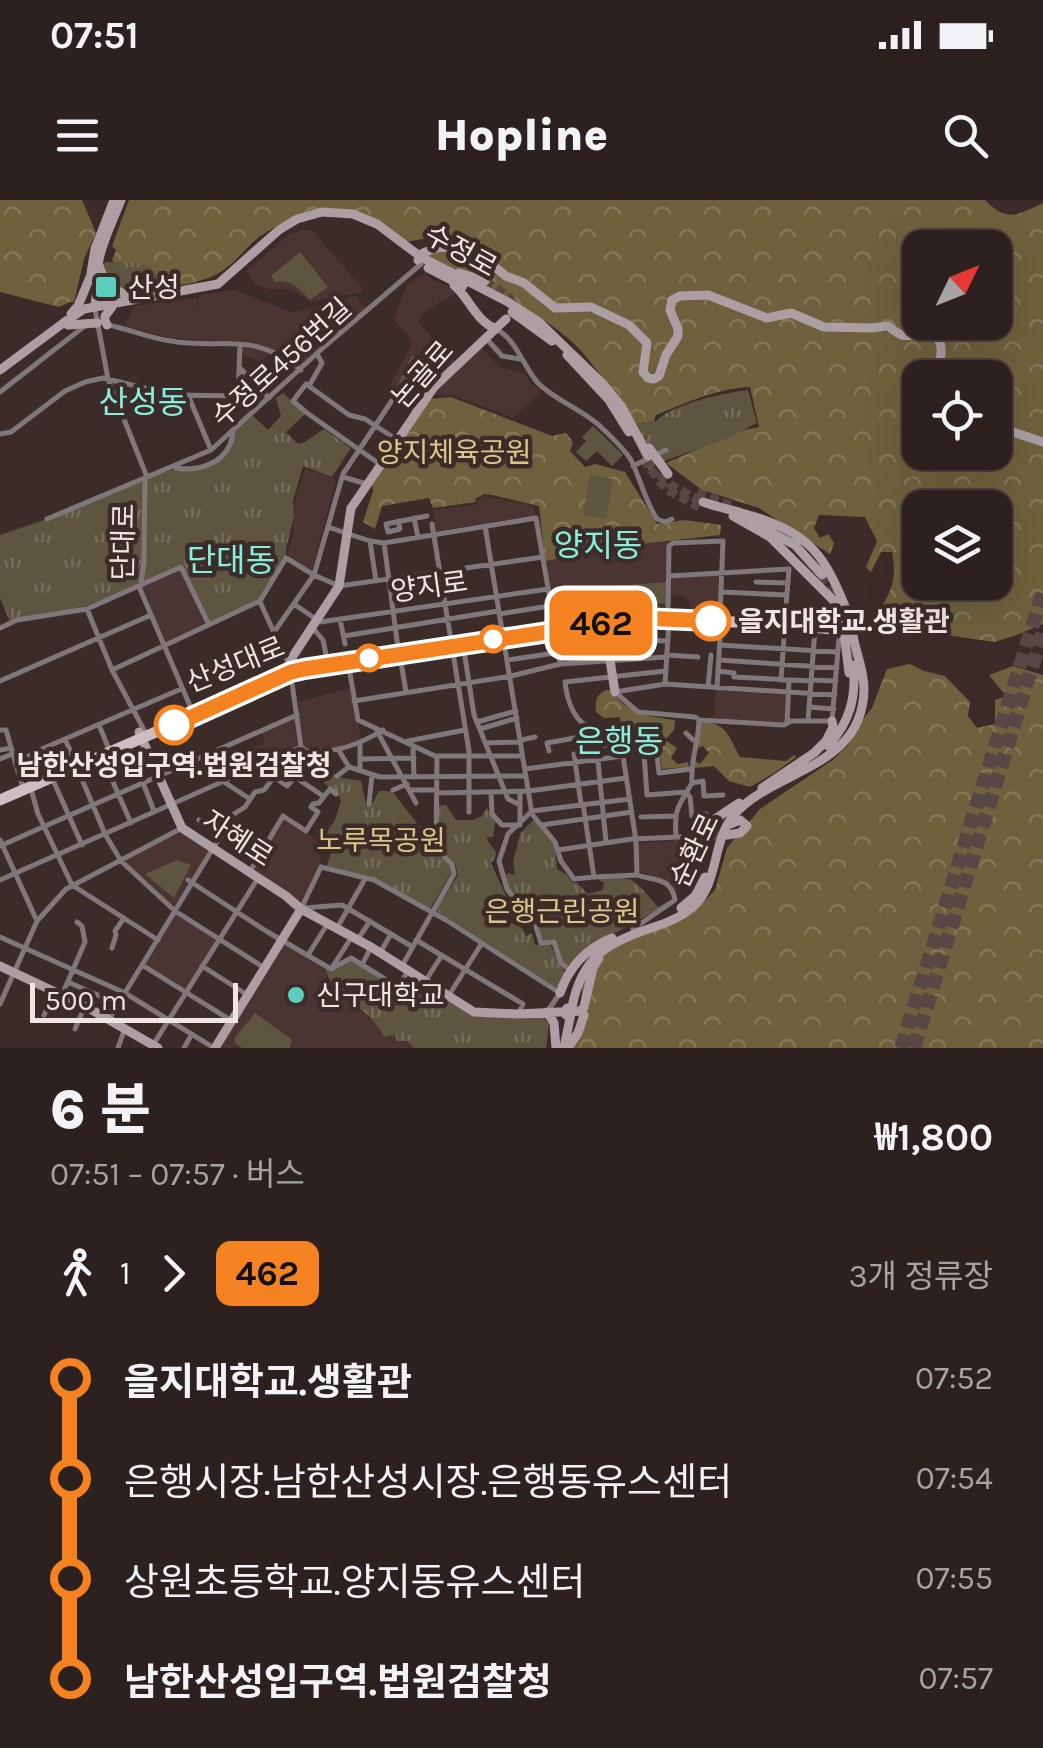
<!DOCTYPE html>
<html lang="ko">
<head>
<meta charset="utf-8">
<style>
  :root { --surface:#2d211f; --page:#392e2c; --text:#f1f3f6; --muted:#a7a3a4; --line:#483e3d }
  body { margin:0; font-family:Karla,"Noto Sans KR",sans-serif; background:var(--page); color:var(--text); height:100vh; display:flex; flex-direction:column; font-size:38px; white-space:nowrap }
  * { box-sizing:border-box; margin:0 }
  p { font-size:32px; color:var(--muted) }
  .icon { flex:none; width:55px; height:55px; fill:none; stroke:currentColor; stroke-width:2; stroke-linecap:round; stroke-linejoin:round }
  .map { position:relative; height:848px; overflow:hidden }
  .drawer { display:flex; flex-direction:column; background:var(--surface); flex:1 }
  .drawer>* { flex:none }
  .badge { padding:0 20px; border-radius:15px; font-size:35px; line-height:65px }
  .needle { width:65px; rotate:47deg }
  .buttons { position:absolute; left:902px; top:30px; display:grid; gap:20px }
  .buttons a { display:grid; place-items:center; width:110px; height:110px; border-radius:20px; background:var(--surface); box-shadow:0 10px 40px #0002,0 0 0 2px var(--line); font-size:50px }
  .scale { position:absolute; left:30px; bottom:25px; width:208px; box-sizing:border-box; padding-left:10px; border:5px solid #f0e5e3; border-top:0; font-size:28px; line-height:35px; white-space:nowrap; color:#f0e5e3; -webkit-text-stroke:8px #3c2c29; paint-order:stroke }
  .map>.badge { position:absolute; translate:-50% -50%; box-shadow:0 0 0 5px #fff }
  .legs { display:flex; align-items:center; gap:15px; height:110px; padding:0 50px; font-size:32px }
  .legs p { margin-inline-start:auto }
  .head { display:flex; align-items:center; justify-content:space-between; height:170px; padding:0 50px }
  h1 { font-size:55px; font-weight:800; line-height:75px }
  ul { padding:0 50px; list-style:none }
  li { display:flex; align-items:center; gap:35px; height:100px; font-size:38px }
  li i { display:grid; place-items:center; width:15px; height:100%; margin:0 12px; background:currentColor }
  li i::after { content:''; width:25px; height:25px; margin:-12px; border:8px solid; border-radius:50%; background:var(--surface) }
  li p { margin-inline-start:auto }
  li:first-child i { background:linear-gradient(#0000 50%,currentColor 0) }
  li:last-child i { background:linear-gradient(currentColor 50%,#0000 0) }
  .status { display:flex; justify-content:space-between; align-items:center; height:70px; padding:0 50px; background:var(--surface); direction:ltr }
  .status svg { height:28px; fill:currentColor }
  header { display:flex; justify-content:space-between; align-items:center; height:130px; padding:0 50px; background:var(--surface); font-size:45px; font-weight:800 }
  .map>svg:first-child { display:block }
</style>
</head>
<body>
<div class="status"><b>07:51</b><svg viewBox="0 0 49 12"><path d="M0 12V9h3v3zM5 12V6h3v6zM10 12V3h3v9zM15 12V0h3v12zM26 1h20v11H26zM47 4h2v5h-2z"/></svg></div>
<header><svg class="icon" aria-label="menu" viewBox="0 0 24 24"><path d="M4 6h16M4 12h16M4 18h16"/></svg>Hopline<svg class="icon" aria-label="search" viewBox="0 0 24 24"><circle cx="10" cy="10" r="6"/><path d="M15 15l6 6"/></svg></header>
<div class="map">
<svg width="1043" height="848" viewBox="0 0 1043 848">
  <defs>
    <pattern id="forest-crowns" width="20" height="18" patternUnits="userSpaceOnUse" patternTransform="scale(2.5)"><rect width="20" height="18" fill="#6f613d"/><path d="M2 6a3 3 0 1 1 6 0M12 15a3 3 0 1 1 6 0" fill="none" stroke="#847859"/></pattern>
    <pattern id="park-tufts" width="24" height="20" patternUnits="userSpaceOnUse" patternTransform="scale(2.5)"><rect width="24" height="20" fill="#5e5541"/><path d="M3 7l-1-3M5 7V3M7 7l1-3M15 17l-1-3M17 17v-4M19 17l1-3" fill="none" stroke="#756d5c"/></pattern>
  </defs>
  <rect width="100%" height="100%" fill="#3c2c29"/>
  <path fill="#4b3532" d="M 303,30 L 313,31 L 363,89 L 361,92 L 311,102 L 289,89 L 268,89 L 256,85 L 246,71 L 290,34 Z
    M 424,73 L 435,81 L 460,91 L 424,112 L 418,122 L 455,162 L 431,184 L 415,207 L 390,185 L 412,144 L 408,135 L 394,120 L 406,86 Z
    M 235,90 L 293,113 L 356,96 L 367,110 L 324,142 L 301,168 L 269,150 L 262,163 L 241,153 L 241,144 L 262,146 L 251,142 L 170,138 L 125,126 L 134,106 L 197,98 L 198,108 L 199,95 Z
    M 481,147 L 499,167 L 524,173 L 530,183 L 541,191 L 513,218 L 455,196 L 432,194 Z
    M 305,268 L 336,280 L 312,370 L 289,358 L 288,351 L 293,336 L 295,301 Z
    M 485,296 L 533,306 L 535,316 L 436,331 L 433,310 L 478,304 L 478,300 Z
    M 668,342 L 668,378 L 721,374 L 719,413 L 690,411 L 690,402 L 686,401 L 687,397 L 672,395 L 669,409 L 630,408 L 554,422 L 545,361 L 633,345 Z
    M 180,369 L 206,425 L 166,442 L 141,386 Z
    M 350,488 L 362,540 L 320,551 L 305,549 L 302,546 L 298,502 Z
    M 717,488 L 789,492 L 787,523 L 714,520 Z
    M 294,516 L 297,546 L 224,577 L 217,563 L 265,542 L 261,530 Z
    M 283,616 L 320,643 L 321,667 L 301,709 L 249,673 Z
    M 182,628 L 213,648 L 176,711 L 219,739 L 186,793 L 142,765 L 175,711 L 121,661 Z
    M 708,639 L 694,689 L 679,688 L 675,691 L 659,678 L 638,671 L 637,643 Z
    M 285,742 L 325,765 L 327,779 L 347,801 L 372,819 L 384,837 L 395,835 L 408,841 L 413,848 L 217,848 Z"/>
  <path fill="url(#forest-crowns)" fill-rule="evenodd" d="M 0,0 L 82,0 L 96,33 L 84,59 L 74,102 L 70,102 L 59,107 L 0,92 Z
    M 129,0 L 985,0 C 1007,23 1017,15 1043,3 L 1043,238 L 995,224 L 995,178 L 936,177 L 939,137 L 822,125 L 802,115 L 770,116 L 717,95 L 669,98 L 666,108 L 676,131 L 658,175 L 647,174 L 649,143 L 593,105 L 555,106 L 490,59 L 475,50 L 440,36 L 405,42 C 349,0 317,0 259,37 C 247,47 237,60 225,69 C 207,83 178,85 157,90 L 117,66 L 112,60 L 116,50 L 112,46 ZM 920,48 L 995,48 L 995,122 L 920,122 Z
    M 441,49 C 489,61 516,78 552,110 C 595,109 611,114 644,142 L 642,170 L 655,181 L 681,136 L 672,103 L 681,98 L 702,98 L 729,105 L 755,117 L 789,114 L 821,128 L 888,128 L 933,138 C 945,152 932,163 931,177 L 920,178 L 920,211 L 913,228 L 920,238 L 920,252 L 995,252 L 995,229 L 1043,246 L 1043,424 L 1014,436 L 994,442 L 920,431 L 915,424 L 903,420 L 894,424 L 878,413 C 892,391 897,378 892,352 L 881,352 L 871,372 L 866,367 L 877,341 L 865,317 L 819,315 L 814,328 L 820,338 L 828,334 L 834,343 L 830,354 L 759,308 L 702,290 L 666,263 L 740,231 L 759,227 L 750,187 C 719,188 685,203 656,215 L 654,221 L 631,224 C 617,200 601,174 583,153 C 549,114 476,82 431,60 L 429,55 ZM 920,308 L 995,308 L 995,311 L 1001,313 L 1001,327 L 996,332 L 1001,336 L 995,339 L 995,382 L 920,382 Z
    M 451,197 L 552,236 L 566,233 L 573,242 L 570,251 L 585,267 L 595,264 L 625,272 L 657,324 L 685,320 L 721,325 L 720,335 L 633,345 L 545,361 L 539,306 L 492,295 L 484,294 L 475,299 L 476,302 L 433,308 L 429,298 L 382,306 L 375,329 L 363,322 L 373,291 L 372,286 L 428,199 Z
    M 910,464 L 924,471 L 945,476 L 970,502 L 968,516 L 977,528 L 995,524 L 995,500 L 1006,496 L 989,475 L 1013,466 L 1043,475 L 1043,848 L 561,848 L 580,822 L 583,776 L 603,748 L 697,709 L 715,690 L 727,648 L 760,609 L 834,559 L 848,545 L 859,524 L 872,508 L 887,469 Z
    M 606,490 L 610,490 C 629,514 645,516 675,520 L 674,530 L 665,540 L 677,548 L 671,558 L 678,564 L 688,562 L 689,567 L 662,569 L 659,548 L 648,548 L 639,544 L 591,550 L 591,540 L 617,535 L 621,528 L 620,517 L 604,518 L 596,512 C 595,501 596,495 606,490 Z
    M 704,522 C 728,524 729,538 740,557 L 786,561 L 794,555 L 796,557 L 776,572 L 750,587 L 729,581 L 714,566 L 694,568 L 695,561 L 700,564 L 709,553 L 703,546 L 698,548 L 701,524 Z"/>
  <path fill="url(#park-tufts)" d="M 107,62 C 136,63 155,59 165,90 C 138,94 131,96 108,81 L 103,63 Z
    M 748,190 L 757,223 L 729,238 L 655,264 L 650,273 L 626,224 L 656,221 C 672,204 724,193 748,190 Z
    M 283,193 L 305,214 L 286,232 L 298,244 L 305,242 L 324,229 L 351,248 L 332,277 L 303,266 L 293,301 L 294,316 L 286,349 L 286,358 L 260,401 L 209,423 L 182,366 L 140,385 L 86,406 L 10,422 L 0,398 L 0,335 L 47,319 L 147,277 L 179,268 L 189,270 L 221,256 L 233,234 L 241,224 L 253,216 L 268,230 L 281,216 L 276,198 Z
    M 310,553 L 337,577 L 361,581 L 366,604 L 372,604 L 379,591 L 392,591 L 419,626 L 424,626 L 429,632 L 431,650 L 450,664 L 451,673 L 430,709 L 373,677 L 327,666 L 331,653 L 320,643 L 335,620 L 341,601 L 337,593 L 298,563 Z
    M 438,605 L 446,605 L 456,620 L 473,620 L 482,616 L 487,608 L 492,617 L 496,618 L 493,637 L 488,637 L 487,640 L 496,652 L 495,658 L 491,663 L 507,698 L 501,695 L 497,696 L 490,704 L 509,722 L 522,728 L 526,736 L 532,733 L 535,745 L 550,744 L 565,773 L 565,778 L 557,788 L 435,710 L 458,675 L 455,663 L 439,650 Z
    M 534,620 L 555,644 L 557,669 L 567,675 L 572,682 L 577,683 L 588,694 L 603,690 L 604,682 L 600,681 L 598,678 C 637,676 633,679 658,707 L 667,702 L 665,706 L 600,741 L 569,765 L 562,763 L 555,742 L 539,741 L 534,720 L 511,700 L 512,697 L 505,686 L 507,673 L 515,675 L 513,661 L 521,632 Z
    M 351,758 L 401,788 L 407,789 L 431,783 L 474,812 L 540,813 L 549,824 L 546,848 L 413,848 L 408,841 L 397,841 L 395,835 L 384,837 C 380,830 375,822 369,816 C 351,801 328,790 325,765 L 331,769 Z"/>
  <path fill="#5e5541" d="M 300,52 L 328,87 L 310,100 C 300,90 291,78 275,82 L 271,76 Z
    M 412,155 L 434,178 L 416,200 L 399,182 Z
    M 713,208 L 723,237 L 677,253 L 667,225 Z
    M 593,226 L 623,255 L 612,266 L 597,251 L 586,261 L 576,252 L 586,241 L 582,237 Z
    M 590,275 L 613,279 L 606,319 L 583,315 Z
    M 668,382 L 666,404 L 644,402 L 612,405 L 609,392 L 615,386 Z
    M 177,660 L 191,665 L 174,698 L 145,674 Z
    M 255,813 L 290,838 L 292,842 L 289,848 L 242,848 L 235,843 L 235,838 Z"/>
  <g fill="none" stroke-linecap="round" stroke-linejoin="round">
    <path stroke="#574845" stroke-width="9" stroke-dasharray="9 4.5" stroke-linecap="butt" d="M 485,81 L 510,98 L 513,108
      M 643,259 L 666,289 L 699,307
      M 660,274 L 672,286 L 701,301
      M 697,293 L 732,306
      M 822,375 C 840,407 849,429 853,465
      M 710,636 L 727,635"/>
    <path stroke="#574845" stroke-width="14" stroke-dasharray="14 7" stroke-linecap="butt" d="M 901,848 L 1043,392
      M 914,848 L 1043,432"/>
    <path stroke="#7f7779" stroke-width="5" d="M 95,109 L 108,179 L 147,277
      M 108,125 C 129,129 149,138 171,141 C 224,150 252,130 301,170
      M 496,129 C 517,140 522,165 538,183 C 553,199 583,210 601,227 C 611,237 626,250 632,262 C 641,281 645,301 657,319 L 665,322 L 672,319
      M 486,138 L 502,156 L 520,159
      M 240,168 L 269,198
      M 309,186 L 322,163 L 317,154
      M 0,192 L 86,125
      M 188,195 L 211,250
      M 245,205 L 291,162
      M 0,234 L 11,232 L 65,191 L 85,182 L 103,178 L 173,195 L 238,196 L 240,144
      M 381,265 L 307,213 L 293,201 L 306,184 L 349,215 L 365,219 L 396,239
      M 633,266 L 666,250
      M 176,268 C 202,272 231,261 233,231
      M 343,277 L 367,284
      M 145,278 L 144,362 L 140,389 L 193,513
      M 414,318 L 418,337
      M 47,319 L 211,250 L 325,146 L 421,64
      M 398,321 L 400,329 L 388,332 L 386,324 L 427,316
      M 432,324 L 469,551 L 469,612
      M 485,326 L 532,614 L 555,642 L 561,661 L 574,679 L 594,677
      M 328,327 L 370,341 L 384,343 L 536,318 L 554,423
      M 370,341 L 376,381
      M 384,343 L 398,448
      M 669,376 L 789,369 L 785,418
      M 756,382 L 787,383
      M 722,392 L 786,395
      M 260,401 L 286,358 L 314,375 L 339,386 L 543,357
      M 260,402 L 289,465
      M 294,404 L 320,422 L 548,389
      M 87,409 L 112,470 L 144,530
      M 668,412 L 669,346 L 673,343 L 723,341 L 720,415
      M 499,414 L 550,406
      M 340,419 L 345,444
      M 312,427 L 323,440 L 327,459
      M 0,428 L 17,420 L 87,409 L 181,367 L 209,425
      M 274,432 L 314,375 L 343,274 L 395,196 L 417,211
      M 555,433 L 560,464
      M 344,436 L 498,411
      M 463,444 L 474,515 L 508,599 L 520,605
      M 720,445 L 837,452
      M 666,455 L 698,457
      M 347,456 L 358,520 L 435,556 L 522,556
      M 400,456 L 406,492
      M 508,460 L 641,440 L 667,441
      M 719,460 L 837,468
      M 112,470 L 260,401
      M 718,471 L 734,473 L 734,477 L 811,481
      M 291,476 L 301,547
      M 781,480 L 785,424
      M 811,480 L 836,481
      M 0,481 L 151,415
      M 665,484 L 669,421
      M 708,487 L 711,455
      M 717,488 L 721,422
      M 615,492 L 638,512 L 695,517 L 699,520 L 784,525 L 791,521 L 832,521 L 839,438 L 837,433
      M 615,492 L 665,484 L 835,495
      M 354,501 L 511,476 L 560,464 L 666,457
      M 809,507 L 834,509
      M 808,521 L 815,429
      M 477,522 L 516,511
      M 787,523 L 789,481
      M 99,525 L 108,547
      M 619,526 C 611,527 601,531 594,529 C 574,524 567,500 565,482 L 665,471
      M 480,529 L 517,518
      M 0,530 L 6,530 L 22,585
      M 377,531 L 416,603
      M 686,533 L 693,540 L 698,541
      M 65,539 L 75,562
      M 521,540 L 535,537
      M 408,541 L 465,530
      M 360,543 L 360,570
      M 485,543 L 521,542
      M 413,546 L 414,577
      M 129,547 L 154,611
      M 44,548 L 52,571
      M 338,549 L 349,567
      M 0,550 L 11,548
      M 549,551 L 547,543 L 580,537 L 585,524
      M 597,551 L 606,642
      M 574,554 L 581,604
      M 657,555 L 659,573 L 691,569
      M 102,557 L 131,623
      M 0,559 L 12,554
      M 361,559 L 414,558
      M 15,563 L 44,548 L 181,489
      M 525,569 L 623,556
      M 78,570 L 105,634 L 121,661 L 175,711 L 263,767
      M 337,576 L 349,567 L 380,577 L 526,576
      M 53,580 L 82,645
      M 224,582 L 250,599
      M 692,583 L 703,581 L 704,596 L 723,595
      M 31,589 L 38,614 L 72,685 L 158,740
      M 393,590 L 407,584
      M 410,590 L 437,590
      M 438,593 L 529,591 L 626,578
      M 491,593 L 492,614 L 502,625 L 520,625 L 520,592
      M 369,604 L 372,575
      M 583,604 L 594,677 L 637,675
      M 532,611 L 508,634 L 499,661 L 507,689 L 513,697 L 512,701 L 535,723 L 541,743 L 554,742 L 561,763 L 570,770
      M 532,611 L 630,599
      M 641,617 L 675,616
      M 199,620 L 259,656
      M 542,625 L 632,612
      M 676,638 C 674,608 678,607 692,583 C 690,561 699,541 699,520
      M 0,640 L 37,721
      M 0,646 L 297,515
      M 558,650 L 632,639 L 703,636
      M 249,673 L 283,616 L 306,631 L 318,612 L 311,607 L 313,604 L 319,603 L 330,589 L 336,594
      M 0,680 L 301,547 L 306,551 C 334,554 359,545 383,530
      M 188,680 L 266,731 L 331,769
      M 304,708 L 342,705 L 411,746
      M 301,709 L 321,667 L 374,680 L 446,720 L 560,793 L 547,812
      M 337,728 L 365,679
      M 633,729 L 675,700 C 671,676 653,681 637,675 L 636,641 L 623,556 L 627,553 L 626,546 L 639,548 L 644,554 L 647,595 L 686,592 L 690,597 L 692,616 L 706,614
      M 0,737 L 125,793 L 214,848
      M 358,739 L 370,721
      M 416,740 L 523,804 L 519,812
      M 112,748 L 116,735 L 115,731 L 124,718
      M 380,753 L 391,734
      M 308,755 L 328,723
      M 142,765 L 232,821
      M 362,765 L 371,747
      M 202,766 L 246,794
      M 333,766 L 351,738
      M 402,766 L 454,674 L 452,664 L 436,649 L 437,556
      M 331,769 L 351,758 L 398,787 L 408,771
      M 426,780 L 442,755
      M 68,782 L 118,804
      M 62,795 L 85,742 L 82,726 L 77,722
      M 449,795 L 482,743
      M 0,804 L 37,721 L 66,689 L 182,628
      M 44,815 L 55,792
      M 109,819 L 234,614 L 245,607 L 255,592 L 264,590 L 274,577 L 287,586 L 295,577 L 323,596
      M 75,829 L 85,806
      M 153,845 L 258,678
      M 118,848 L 125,828
      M 184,848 L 192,834"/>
    <path stroke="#ac9ea3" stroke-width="9" d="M 418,60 L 423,53 L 436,48 L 447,47 L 466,52 L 486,60 L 506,76 L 524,83 L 555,108 L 591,107 L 629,125 L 647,143 L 643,172 L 648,178 L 654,179 L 659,176 L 666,155 L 678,136 L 678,129 L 670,110 L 672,100 L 680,96 L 708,95 L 767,118 L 791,113 L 824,127 L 872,128 L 888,126 C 893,130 896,133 902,135 C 918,138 943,126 941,153 C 941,163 935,168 935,178
      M 99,65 C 104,86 117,92 136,99
      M 428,68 L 463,86
      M 91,73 L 95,49 L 114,0
      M 459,73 L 485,81
      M 454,85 C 470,99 475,120 496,129
      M 94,107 C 99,94 95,79 98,65 C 101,43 113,21 121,0
      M 512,112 L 552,141
      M 71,114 L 78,106 L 90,77
      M 68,125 L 97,123
      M 107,125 L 105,121 L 105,116 L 112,107
      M 567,155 L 609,200 L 629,232
      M 0,170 L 66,121 L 84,109 L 218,84 L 279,30 L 297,19 L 322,12 L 353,14 L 377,24 L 421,57 L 508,102 L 539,122 L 604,185 L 622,207 L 648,256
      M 920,218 L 916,229 L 920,236
      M 995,226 L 1043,242
      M 649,248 L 668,274
      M 703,302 C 716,307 729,309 742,313 C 811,332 825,354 850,419
      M 733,316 L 770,337 L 839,406
      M 750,321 L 795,345 L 822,375
      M 604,422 L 615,492
      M 844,432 L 849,473
      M 289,467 L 293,456 L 339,386 L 351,308 L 356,301 L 434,187 L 506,119
      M 139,532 L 182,628 L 286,696 L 301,709 L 371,747 L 474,812 L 518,814 L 580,811
      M 828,546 C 849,523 857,498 853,465
      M 762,588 L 814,553 L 826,541 L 833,527 L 832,521
      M 727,635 L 740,633 L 747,626 L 740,620 L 731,624
      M 703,636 L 712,621 L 739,603
      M 681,708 L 695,696 L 705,677
      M 0,766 L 85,806 L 158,848
      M 560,793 C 569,767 587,748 612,738
      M 572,807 C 582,756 607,743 654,727 C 667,723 683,716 694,706 C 719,682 712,642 733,616 C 772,569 863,570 864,489 C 864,467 854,450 852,429
      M 547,812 L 554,823 L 556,848
      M 215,848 L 301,709
      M 564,848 L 571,813
      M 568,848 L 578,833 L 584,815 L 580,811 L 584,807 L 593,768 L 599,758"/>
    <path stroke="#cebdc2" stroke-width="11" d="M 817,421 L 840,422
      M 0,600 L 291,473 L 304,469 L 639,418 L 785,424 L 841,430"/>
    <path stroke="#ac9ea3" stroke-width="9" d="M 566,815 L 567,808"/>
  </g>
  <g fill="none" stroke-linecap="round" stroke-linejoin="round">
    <defs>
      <path id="line-1" d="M 174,525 L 291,472 L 304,469 L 640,418 L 711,421"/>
    </defs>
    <use href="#line-1" stroke="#fff" stroke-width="22"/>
    <use href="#line-1" stroke="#f58220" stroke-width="15"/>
  </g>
  <g fill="#5bcebc" stroke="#3c2c29" stroke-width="4">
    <rect x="94" y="75" width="24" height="24" rx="5"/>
    <circle cx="296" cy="795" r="10"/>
  </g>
  <g fill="#fff" stroke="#f58220" stroke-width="5">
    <circle cx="711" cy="421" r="18"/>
    <circle cx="493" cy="439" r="12"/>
    <circle cx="369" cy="458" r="12"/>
    <circle cx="174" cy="525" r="18"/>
  </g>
  <g text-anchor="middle" stroke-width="9" stroke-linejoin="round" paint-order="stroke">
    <g font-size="28" fill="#f0e5e3" stroke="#3c2c29">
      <text transform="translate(461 50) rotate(29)" y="10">수정로</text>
      <text transform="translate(281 162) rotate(-42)" y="10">수정로456번길</text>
      <text transform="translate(422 174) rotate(-49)" y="10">논골로</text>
      <text transform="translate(123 342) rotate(-89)" y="10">단대로</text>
      <text transform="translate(429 386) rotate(-8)" y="10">양지로</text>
      <text transform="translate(235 464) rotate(-22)" y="10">산성대로</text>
      <text transform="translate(238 638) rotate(33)" y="10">자혜로</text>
      <text transform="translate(694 650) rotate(-65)" y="10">순환로</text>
    </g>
    <g font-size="28" fill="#f0e5e3" stroke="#3c2c29" text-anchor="start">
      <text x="128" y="97">산성</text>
      <text x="316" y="805">신구대학교</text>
    </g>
    <g font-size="28" fill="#ddc587" stroke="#3c2c29">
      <text x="454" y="262">양지체육공원</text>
      <text x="381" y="650">노루목공원</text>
      <text x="562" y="721">은행근린공원</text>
    </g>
    <g font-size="28" font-weight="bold" fill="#f0e5e3" stroke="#3c2c29" text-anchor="start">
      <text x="738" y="431">을지대학교.생활관</text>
      <text x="174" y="575" text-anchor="middle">남한산성입구역.법원검찰청</text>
    </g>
    <g font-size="32" fill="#89efdd" stroke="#3c2c29">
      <text x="143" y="213">산성동</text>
      <text x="598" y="356">양지동</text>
      <text x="231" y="371">단대동</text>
      <text x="619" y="552">은행동</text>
    </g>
  </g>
</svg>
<div class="buttons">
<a><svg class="needle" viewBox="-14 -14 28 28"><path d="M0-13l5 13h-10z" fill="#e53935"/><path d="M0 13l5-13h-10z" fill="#a7a3a4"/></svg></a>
<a><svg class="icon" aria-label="locate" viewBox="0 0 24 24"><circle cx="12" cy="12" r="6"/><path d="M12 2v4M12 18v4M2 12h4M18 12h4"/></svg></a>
<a><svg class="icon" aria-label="layers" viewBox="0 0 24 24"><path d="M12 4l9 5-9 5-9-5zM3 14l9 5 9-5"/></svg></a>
</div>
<div class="scale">500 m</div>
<b class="badge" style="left:601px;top:423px;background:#f58220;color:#111">462</b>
</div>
<section class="drawer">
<div class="head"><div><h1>6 분</h1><p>07:51 – 07:57 · 버스</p></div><b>₩1,800</b></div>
<div class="legs"><svg class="icon" aria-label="walk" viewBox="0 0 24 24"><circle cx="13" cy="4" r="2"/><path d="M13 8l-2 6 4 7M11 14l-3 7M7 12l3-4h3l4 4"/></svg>1<svg class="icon" aria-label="forward" viewBox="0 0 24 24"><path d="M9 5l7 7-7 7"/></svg><b class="badge" style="background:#f58220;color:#111">462</b><p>3개 정류장</p></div>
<ul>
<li><i style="color:#f58220"></i><b>을지대학교.생활관</b><p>07:52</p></li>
<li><i style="color:#f58220"></i><span>은행시장.남한산성시장.은행동유스센터</span><p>07:54</p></li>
<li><i style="color:#f58220"></i><span>상원초등학교.양지동유스센터</span><p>07:55</p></li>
<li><i style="color:#f58220"></i><b>남한산성입구역.법원검찰청</b><p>07:57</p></li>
</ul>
</section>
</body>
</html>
